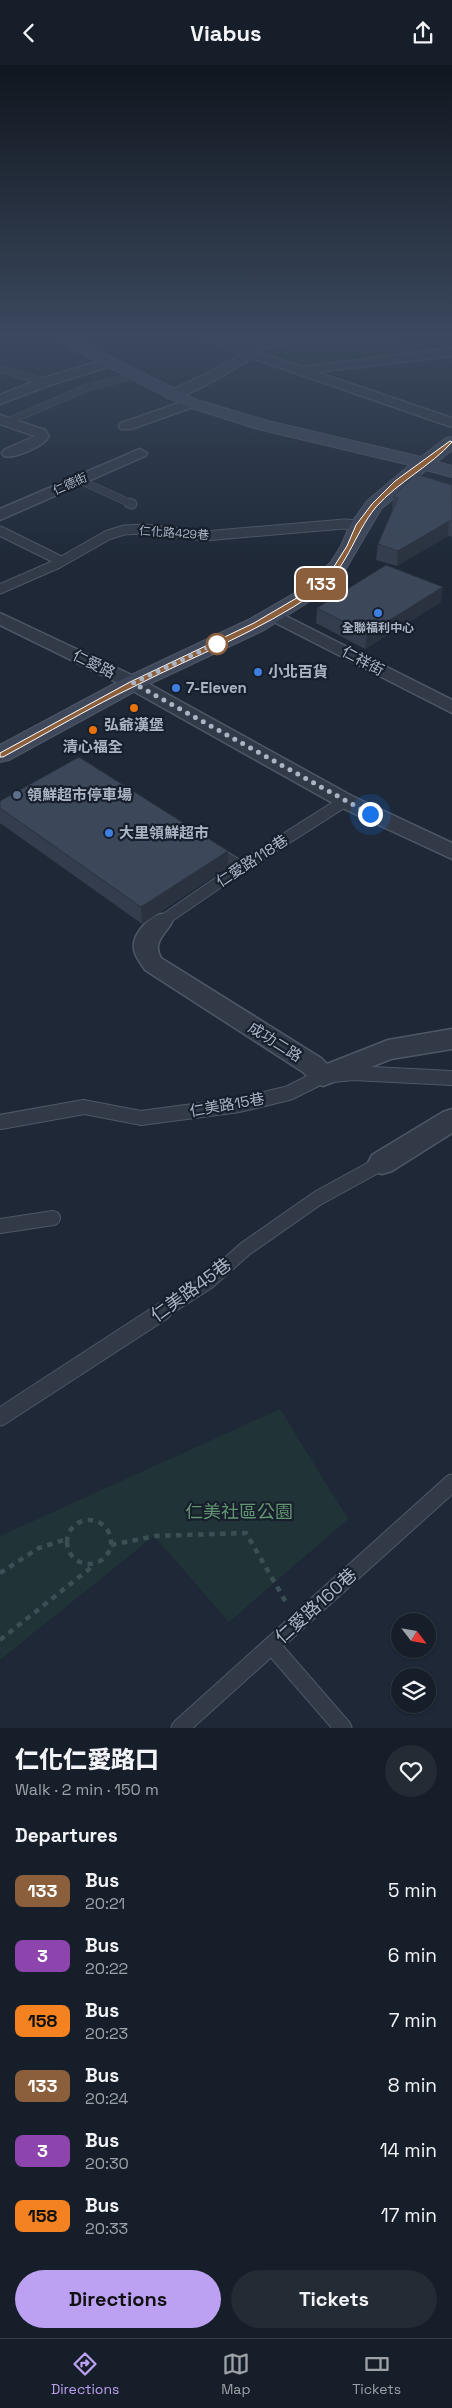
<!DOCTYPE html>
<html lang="en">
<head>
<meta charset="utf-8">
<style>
  :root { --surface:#161e29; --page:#232b35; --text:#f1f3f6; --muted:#9ea2a8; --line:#353c46; --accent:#bca0f2 }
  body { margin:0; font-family:"Space Grotesk","Noto Sans TC",sans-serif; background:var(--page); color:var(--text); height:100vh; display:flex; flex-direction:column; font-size:19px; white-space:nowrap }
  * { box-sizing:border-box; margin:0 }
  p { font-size:16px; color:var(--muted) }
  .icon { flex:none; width:28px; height:28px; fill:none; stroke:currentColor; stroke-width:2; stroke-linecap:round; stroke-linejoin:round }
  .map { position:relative; height:1663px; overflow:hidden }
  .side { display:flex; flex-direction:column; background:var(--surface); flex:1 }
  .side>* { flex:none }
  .badge { padding:0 10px; border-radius:8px; font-size:18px; line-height:32px }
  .needle { width:32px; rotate:121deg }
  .tools { position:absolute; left:391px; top:1548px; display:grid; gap:10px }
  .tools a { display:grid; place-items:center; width:45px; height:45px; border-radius:50%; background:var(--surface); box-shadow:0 1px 4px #0004,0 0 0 1px var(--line); font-size:25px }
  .you { position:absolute; width:25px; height:25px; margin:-12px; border:4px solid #fff; border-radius:50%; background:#1a73e8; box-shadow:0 0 0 8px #1a73e833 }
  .map>.badge { position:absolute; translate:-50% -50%; box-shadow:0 0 0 2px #fff }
  h2 { padding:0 15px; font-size:19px; line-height:45px }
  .round { display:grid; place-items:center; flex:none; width:52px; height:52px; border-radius:26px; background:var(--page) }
  .overview { display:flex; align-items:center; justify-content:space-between; height:85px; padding:0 15px }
  h1 { font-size:24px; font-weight:800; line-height:38px }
  .primary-button { display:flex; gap:10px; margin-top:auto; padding:10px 15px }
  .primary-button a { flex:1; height:58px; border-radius:30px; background:var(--accent); color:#111; font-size:20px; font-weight:800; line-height:58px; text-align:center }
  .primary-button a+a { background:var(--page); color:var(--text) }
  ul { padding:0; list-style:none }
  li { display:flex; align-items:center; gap:15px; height:65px; padding:0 15px }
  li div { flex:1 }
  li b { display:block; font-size:19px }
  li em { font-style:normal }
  li .badge { min-width:55px; font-weight:700; text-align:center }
  header { display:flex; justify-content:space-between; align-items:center; height:65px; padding:0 15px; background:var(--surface); font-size:22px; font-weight:800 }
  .tab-bar { display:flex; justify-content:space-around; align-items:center; height:70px; border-top:1px solid var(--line); background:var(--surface); font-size:14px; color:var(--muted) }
  .tab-bar a { display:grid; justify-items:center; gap:2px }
  .tab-bar .current { color:var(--accent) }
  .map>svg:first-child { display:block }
</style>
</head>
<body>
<header><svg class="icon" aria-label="back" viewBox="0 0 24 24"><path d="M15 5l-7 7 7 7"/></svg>Viabus<svg class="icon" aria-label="share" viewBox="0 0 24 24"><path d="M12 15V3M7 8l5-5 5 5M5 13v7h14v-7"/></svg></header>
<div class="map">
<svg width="452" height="1663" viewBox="0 0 452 1663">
  <rect width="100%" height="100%" fill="#1e2837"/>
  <path fill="#203438" d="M 319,269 L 394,269 L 415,288 L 305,300 L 255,288 L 256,284 Z
    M 280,1344 L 348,1454 L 229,1557 L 154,1471 L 0,1595 L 0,1471 Z"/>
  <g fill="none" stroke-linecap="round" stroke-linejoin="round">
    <defs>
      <path id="lane-far4" d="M 0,304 L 45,317
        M 7,357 L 86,323 L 135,310
        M 79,415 L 132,439"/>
      <path id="lane-far3" d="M 129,438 L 132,439
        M 0,466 L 61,496
        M 0,524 L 57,499 L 108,470 L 124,465 L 145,464 L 205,471 L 344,459 L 360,460"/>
      <path id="lane-far2" d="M 215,786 L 241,802
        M 161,857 L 241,802 L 345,736"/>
      <path id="lane-far1" d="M 0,1057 L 84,1042 L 141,1053 L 239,1040 L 289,1028 L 323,1011 L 353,1008 L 452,1013
        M 0,1161 L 53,1153
        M 161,1247 L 208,1217 L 245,1184 L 318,1133 L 382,1098"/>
      <path id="lane" d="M 0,1352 L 163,1246
        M 272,1581 L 343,1663
        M 180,1663 L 452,1418"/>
      <path id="street" d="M 75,269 L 94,269 L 74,278 L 66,278 L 64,275 Z
        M 198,269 L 215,269 L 242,281 L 289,269 L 312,269 L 310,272 L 254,286 L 302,302 L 452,283 L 452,291 L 316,307 L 452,353 L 452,362 L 252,293 C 237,302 182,337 167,333 L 165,330 L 167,327 L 206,309 L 241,290 Z
        M 110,293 L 116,297 L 114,300 L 50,320 L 0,339 L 0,330 L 40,314 Z
        M 191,334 L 198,338 L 196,341 L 131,364 L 121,364 L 119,361 L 121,358 Z
        M 0,350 L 45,365 L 49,371 C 44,381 15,394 4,391 L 2,388 L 4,385 L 35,371 L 0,359 Z
        M 140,384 L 147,388 L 145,391 L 0,455 L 0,444 Z
        M 274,545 L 452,635 L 452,648 L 268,554 L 265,550 L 268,546 Z
        M 0,548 L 140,614 L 352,731 L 452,778 L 452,794 L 338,741 L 126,622 L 0,560 Z
        M 161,849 L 169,851 L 172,857 C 165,870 152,877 161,893 L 321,993 L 327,999 L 388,975 L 452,964 L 452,984 L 391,994 L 323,1021 L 314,1018 L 303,1007 L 145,905 C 142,900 137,894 135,888 C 129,872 147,853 161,849 Z
        M 452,1044 L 452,1068 L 392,1106 L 382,1109 L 372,1106 L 368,1098 L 372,1090 L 443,1047 Z"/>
      <path id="secondary" d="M 63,269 L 77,269 L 78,274 L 81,277 L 197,335 L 268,356 L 421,392 L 446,373 L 452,372 L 452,385 L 437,397 L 452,401 L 452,412 L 426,405 L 381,444 L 345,505 L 321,529 L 264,565 L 141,623 L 9,695 L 0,697 L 0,680 L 125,613 L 248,555 L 307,521 L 331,497 L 341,481 L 350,460 L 367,436 L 410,400 L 258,364 L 185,341 L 71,283 L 62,275 Z"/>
    </defs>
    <use href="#lane-far4" stroke="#4f5766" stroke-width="8"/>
    <use href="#lane-far3" stroke="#4f5766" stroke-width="11"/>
    <use href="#lane-far2" stroke="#4f5766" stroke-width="13"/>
    <use href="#lane-far1" stroke="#4f5766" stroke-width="16"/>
    <use href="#lane" stroke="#4f5766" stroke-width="19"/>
    <use href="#street" stroke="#4f5766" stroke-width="3"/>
    <use href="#secondary" stroke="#4f5766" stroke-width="2"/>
    <path stroke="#3b5053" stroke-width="4.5" stroke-dasharray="5.5 5.5" stroke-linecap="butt" d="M67 1477a22 22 0 1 1 44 0a22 22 0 1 1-44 0Z
      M 111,1480 L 155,1471 L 246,1468 L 287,1539
      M 0,1508 L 39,1483 L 67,1474
      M 0,1575 L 93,1501"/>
    <use href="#lane-far4" stroke="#323a48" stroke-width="7"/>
    <use href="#lane-far3" stroke="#323a48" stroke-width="9"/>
    <use href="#lane-far2" stroke="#323a48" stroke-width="11"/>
    <use href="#lane-far1" stroke="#323a48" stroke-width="14"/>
    <use href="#lane" stroke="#323a48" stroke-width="17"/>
    <use href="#street" fill="#323a48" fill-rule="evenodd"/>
    <use href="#secondary" fill="#3f485b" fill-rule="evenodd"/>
  </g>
  <path fill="#343d4d" d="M 452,420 L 452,472 L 448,471 L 397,501 L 376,495 L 378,479 L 392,447 L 393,432 Z
    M 441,537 L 365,584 L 316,558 L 317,543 Z
    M 0,736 L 228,802 L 142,859 L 0,758 Z"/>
  <path fill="#2a323f" d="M 449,456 L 448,471 L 397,501 L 398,486 Z
    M 443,522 L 441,537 L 365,584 L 367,569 Z
    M 228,786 L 228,802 L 142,859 L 141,842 Z"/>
  <path fill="#3c475a" stroke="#2a323f" d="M 415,409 L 452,420 L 452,456 L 449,456 L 398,486 L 378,479 L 398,433 L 393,432 Z
    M 386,500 L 443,522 L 367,569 L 317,543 Z
    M 79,692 L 228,786 L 141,842 L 0,743 L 0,736 Z"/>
  <linearGradient id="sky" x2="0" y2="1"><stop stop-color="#10161e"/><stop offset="0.54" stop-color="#3b485e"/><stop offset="1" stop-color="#3b485e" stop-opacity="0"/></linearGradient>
  <rect width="452" height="502" fill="url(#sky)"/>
  <path fill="#8b5e3c" stroke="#fff" d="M 450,376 L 452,377 C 431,401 399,416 376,442 C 353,470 347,506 315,528 C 260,566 196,590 137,620 C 91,642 47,668 3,692 L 0,692 L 0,688 L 130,617 L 254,558 L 312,524 L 335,500 L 347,481 L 356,460 L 372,439 L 395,416 Z"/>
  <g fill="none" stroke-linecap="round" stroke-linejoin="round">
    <path stroke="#abb4c5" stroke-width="5" stroke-dasharray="0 9" d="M 217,579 L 224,575 L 133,618 L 370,749"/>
  </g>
  <g fill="#3f7fe0" stroke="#171f2c" stroke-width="2">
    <circle cx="378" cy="548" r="5"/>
    <circle cx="258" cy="607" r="5"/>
    <circle cx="176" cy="623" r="5"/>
    <circle cx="109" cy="768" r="5"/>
  </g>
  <circle fill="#fff" stroke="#8b5e3c" stroke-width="2.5" cx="217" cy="579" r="10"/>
  <g fill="#e8710a" stroke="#171f2c" stroke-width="2">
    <circle cx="134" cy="643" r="5"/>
    <circle cx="93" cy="665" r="5"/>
  </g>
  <circle fill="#5c6f8a" stroke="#171f2c" stroke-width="2" cx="17" cy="730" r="5"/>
  <g text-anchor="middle" stroke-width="4.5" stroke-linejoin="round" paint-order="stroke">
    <g font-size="12" fill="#abb4c5" stroke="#171f2c">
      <text transform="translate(70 419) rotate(-24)" y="4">仁德街</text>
      <text transform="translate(174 468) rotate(4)" y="4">仁化路429巷</text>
    </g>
    <g font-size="12" font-weight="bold" fill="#abb4c5" stroke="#171f2c">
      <text x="378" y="567">全聯福利中心</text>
    </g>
    <g font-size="15" fill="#abb4c5" stroke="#171f2c">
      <text transform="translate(363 596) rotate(28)" y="5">仁祥街</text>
      <text transform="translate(94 599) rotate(26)" y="5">仁愛路</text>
      <text transform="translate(252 796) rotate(-33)" y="5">仁愛路118巷</text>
      <text transform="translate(275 977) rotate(32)" y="5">成功二路</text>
      <text transform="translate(227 1040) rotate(-10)" y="5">仁美路15巷</text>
    </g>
    <g font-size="15" font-weight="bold" fill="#abb4c5" stroke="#171f2c" text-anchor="start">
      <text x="268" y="612">小北百貨</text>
      <text x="186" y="628">7-Eleven</text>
      <text x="134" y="665" text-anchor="middle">弘爺漢堡</text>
      <text x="93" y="687" text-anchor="middle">清心福全</text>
      <text x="27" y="735">領鮮超市停車場</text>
      <text x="119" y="773">大里領鮮超市</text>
    </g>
    <g font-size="18" fill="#abb4c5" stroke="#171f2c">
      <text transform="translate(191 1225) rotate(-36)" y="6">仁美路45巷</text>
      <text transform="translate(316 1541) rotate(-42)" y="6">仁愛路160巷</text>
    </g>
    <g font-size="18" fill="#629670" stroke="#171f2c">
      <text x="239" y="1453">仁美社區公園</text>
    </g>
  </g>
</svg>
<div class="tools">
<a><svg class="needle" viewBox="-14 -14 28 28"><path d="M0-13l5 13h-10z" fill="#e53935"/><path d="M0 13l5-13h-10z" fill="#9ea2a8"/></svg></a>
<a><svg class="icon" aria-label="layers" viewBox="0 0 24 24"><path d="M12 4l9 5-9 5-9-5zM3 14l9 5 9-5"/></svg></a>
</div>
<div class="you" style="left:370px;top:749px"></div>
<b class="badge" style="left:321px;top:519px;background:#8b5e3c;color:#fff">133</b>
</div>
<section class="side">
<div class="overview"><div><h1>仁化仁愛路口</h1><p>Walk · 2 min · 150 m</p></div><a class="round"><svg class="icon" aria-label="heart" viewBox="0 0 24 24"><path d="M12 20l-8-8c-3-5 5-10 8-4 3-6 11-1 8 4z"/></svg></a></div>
<h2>Departures</h2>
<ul>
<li><span class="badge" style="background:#8b5e3c;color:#fff">133</span><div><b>Bus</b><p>20:21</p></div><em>5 min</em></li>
<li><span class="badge" style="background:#8e44ad;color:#fff">3</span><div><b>Bus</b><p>20:22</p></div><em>6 min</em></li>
<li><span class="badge" style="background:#f58220;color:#111">158</span><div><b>Bus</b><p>20:23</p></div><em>7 min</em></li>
<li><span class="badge" style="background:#8b5e3c;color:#fff">133</span><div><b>Bus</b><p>20:24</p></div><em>8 min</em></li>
<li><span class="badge" style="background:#8e44ad;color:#fff">3</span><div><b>Bus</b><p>20:30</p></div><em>14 min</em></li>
<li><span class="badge" style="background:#f58220;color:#111">158</span><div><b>Bus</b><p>20:33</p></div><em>17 min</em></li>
</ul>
<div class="primary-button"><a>Directions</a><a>Tickets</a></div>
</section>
<nav class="tab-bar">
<a class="current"><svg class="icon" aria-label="directions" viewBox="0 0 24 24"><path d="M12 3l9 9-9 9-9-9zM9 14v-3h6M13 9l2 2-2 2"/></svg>Directions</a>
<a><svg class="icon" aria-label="map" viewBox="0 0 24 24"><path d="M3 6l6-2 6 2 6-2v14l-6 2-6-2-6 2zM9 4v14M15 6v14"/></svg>Map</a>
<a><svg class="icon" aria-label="tickets" viewBox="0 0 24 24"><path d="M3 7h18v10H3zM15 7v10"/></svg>Tickets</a>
</nav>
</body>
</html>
